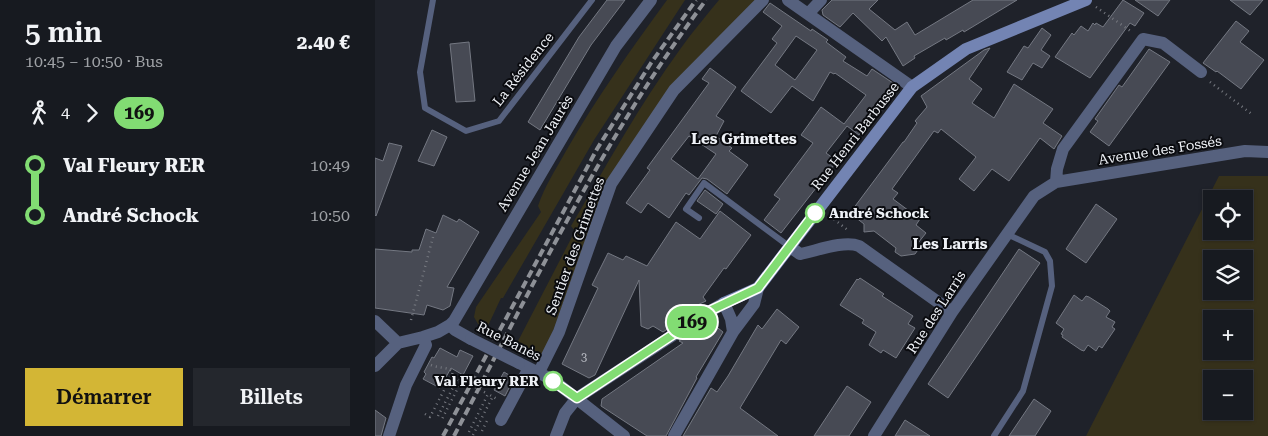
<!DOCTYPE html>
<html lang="fr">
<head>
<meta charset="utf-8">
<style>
  :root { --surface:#171a20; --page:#24272d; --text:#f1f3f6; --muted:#9ea1a5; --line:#36383e; --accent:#d3b635 }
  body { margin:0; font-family:"Roboto Serif",serif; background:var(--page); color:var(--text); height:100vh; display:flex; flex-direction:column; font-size:19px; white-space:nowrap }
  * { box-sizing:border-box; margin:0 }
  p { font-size:16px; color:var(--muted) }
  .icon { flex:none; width:28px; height:28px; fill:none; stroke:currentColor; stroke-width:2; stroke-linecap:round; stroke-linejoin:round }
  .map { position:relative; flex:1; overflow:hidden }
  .panel { display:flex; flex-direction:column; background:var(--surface); width:375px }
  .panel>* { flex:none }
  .badge { padding:0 10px; border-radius:16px; font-size:18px; line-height:32px }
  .controls { position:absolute; left:828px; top:190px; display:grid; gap:10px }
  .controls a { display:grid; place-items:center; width:50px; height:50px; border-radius:0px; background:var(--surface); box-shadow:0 1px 4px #0004,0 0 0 1px var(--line); font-size:25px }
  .map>.badge { position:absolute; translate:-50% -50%; box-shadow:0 0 0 2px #fff }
  .legs { display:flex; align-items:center; gap:8px; height:55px; padding:0 25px; font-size:16px }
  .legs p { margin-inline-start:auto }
  .head { display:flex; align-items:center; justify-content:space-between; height:85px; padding:0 25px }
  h1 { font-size:28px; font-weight:600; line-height:38px }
  .primary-button { display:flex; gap:10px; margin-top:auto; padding:10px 25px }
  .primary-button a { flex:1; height:58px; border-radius:0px; background:var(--accent); color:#111; font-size:20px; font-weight:600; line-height:58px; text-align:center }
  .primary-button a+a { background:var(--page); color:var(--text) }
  ul { padding:0 25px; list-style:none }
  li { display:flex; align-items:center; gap:18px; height:50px; font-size:19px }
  li i { display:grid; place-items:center; width:8px; height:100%; margin:0 6px; background:currentColor }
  li i::after { content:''; width:12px; height:12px; margin:-6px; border:4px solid; border-radius:50%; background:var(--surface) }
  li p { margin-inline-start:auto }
  li:first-child i { background:linear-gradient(#0000 50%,currentColor 0) }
  li:last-child i { background:linear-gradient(currentColor 50%,#0000 0) }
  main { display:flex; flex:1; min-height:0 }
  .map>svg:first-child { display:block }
</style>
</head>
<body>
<main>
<section class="panel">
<div class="head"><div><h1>5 min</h1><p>10:45 – 10:50 · Bus</p></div><b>2.40 €</b></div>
<div class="legs"><svg class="icon" aria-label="walk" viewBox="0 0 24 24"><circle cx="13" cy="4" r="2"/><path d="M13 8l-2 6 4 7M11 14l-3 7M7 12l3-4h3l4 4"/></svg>4<svg class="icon" aria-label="forward" viewBox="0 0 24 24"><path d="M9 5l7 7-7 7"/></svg><b class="badge" style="background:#82dc73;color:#111">169</b></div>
<ul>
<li><i style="color:#82dc73"></i><b>Val Fleury RER</b><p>10:49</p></li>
<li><i style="color:#82dc73"></i><b>André Schock</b><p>10:50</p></li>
</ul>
<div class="primary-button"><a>Démarrer</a><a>Billets</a></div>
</section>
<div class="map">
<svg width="893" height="436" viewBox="0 0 893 436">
  <rect width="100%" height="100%" fill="#1f222a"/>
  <path fill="#36311b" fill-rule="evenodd" d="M 292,0 L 310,0 L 219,140 L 128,298 L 126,298 L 111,330 L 103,324 L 99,317 L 101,307 L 166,212 L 163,206 C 169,187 181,169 191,151 C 221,99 256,49 292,0 Z
    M 344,0 L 381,0 L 295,87 L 232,182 L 178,331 L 168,355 L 141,345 L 200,231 L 196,226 C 231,166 265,104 306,48 C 318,31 331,16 344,0 Z
    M 844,176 L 893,176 L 893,436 L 711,436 ZM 836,199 L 869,199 L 869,231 L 836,231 ZM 836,259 L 869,259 L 869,291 L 836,291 ZM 836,319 L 869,319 L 869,351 L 836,351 ZM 836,379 L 869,379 L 869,411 L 836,411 Z"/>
  <path fill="#474a54" stroke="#747882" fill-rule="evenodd" d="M 232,0 L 250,0 L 216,45 L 165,130 L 153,122 L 204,37 Z
    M 457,0 L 503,0 L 494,9 L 520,30 L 532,22 L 540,35 L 598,0 L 642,0 L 589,32 L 588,30 L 571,40 L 570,38 L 539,56 L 540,58 L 528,66 L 511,37 L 507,41 L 478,13 L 465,27 L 448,15 L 447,10 Z
    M 748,0 L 769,13 L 760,26 L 755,23 L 715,78 L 680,57 L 697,33 L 699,35 L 706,26 L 713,31 L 718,23 L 720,25 L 721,23 L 728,27 Z
    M 760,0 L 795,0 L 783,16 Z
    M 855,0 L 888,0 L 875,15 Z
    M 395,3 L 436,31 L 437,29 L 453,40 L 451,42 L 471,57 L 468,61 L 492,76 L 497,69 L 521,85 L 521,91 L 504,114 L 501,112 L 484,135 L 472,126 L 451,153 L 462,161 L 406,233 L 389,220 L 405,199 L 399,195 L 438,143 L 426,135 L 446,107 L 469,124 L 491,95 L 460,73 L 459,74 L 455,72 L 438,101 L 417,86 L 396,113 L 366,91 L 402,43 L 397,39 L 407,26 L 388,12 ZM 421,36 L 442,50 L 420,80 L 400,65 Z
    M 861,21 L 874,31 L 865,42 L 889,60 L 866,89 L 842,71 L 841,72 L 828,63 Z
    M 667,28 L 676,35 L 666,50 L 675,56 L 667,68 L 658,63 L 647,80 L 632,72 L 649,46 L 653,48 Z
    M 94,42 L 100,101 L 81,102 L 75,44 Z
    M 615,48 L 594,79 L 607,89 L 597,103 L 619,118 L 639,84 L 678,109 L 668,123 L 687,136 L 679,149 L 665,138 L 634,181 L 617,169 L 599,191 L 584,179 L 601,157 L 566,129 L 563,133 L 559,131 L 517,189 L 523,193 L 518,199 L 545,219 L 541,225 L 551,233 L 543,243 L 545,247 L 540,254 L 526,256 L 520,252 L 521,248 L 499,231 L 489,232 L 489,224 L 475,213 L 528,142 L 529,142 L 542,123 L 540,121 L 552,107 L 546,96 L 609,50 Z
    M 774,49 L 795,62 L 734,146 L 715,132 L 723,121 L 720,119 L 744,85 L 747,87 Z
    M 335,68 L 361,87 L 341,116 L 349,121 L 341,136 L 357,148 L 354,151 L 373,165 L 352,194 L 332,179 L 327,178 L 314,195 L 311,193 L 294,218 L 273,203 L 266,213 L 251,203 L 275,170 L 272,168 L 334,83 L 327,79 ZM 314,136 L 341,154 L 323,179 L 296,159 Z
    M 57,130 L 72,137 L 59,166 L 43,161 Z
    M 14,143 L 27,146 L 1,216 L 0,215 L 0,158 L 8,161 Z
    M 330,190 L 348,204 L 341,214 L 322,201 Z
    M 721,204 L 742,219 L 711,263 L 691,249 Z
    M 345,211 L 376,235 L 351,269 L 349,268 L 328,297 L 331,301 L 316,308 L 320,311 L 288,332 L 278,326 L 273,329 L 266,326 L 264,280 L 220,375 L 214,378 L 187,364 L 223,288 L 217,285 L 233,253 L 248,260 L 251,256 L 272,266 L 301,222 L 325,239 Z
    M 68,215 L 82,222 L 84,219 L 104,232 L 72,287 L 79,288 L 75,306 L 68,310 L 52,305 L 49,315 L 0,308 L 0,249 L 37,252 L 37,250 L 44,250 L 51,229 L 61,233 Z
    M 644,249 L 665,263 L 573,398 L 553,384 Z
    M 485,278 L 509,294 L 507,296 L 538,316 L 533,324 L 540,328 L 521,358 L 508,350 L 506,353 L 494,345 L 501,332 L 487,323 L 489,320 L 465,305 L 482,279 L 483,280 Z
    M 699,295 L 707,301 L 711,296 L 714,297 L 733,309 L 735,311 L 731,317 L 740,322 L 737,327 L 740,329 L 727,348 L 724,346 L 721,351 L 713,345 L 709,351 L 706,350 L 687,337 L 688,335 L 686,334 L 689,329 L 681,323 Z
    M 402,309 L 424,327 L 411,344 L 406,340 L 365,408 L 403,436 L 308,436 L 336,388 L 342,392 L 353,376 L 383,325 L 387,329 Z
    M 334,321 L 348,332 L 321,377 L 322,378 L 291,436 L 272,436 L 226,406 L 227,399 L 308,343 L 304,341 Z
    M 65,348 L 82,357 L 85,350 L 98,356 L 88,375 L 76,368 L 65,388 L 48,379 L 51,374 L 49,372 L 57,357 L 59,358 Z
    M 129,372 L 139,378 L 130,396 L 119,390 Z
    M 472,386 L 496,402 L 474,436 L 439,436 Z
    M 659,399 L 676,411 L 660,436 L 634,436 Z
    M 0,410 L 11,418 L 6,436 L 0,436 Z
    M 530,420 L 555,436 L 520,436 Z"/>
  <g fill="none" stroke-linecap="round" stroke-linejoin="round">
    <path stroke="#777a81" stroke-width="2.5" stroke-dasharray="1 4" stroke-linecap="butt" d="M 721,7 L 757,32
      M 835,82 L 878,115
      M 455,216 L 474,231
      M 36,320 L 58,237
      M 56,365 C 63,368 71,367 78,371 L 77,375 L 87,380 L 67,419
      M 50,414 L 55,417 L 77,375
      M 63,416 L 83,378
      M 107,431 L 112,421
      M 94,432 L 113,394 L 122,399
      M 98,435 L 118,396"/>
    <path stroke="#56617e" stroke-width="6" d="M 58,0 L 45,72 L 50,108 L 91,131 L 124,121 L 217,0
      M 324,218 L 311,209 L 329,183 L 415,247
      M 619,436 L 648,391 L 677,286 L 675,261 L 670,252 L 632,234"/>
    <path stroke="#56617e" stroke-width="12" d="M 413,0 L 537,87
      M 433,14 L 446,0
      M 681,182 L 682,169 L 688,149 L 768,39 L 788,43 L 826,72
      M 415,247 L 425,254 C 441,251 469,240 484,246 L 577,312
      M 0,321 L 23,343
      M 75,325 L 80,330 L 96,339
      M 144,363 L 178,380 L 249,436
      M 0,366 L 23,343 L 48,337 L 63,332 L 75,325 L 79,321 L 241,46 L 276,0
      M 164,372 L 184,332 L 236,184 L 299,90 L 388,0
      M 126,420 L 154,368
      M 14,436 L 31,385 L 51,345 L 48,337
      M 181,436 L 190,413 L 202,398 L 332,313 L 349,303 L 356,319 L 358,332
      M 299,436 L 358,332 L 379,304 L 383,288
      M 499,436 L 577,312 L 659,196 L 681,182 L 870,151 L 893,152"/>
    <path stroke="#7384b3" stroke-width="12" d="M 349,303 L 383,288 L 537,87 L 591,49 L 711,0"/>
    <path stroke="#8e9197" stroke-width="4" stroke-dasharray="8 4" stroke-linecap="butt" d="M 68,436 L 222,149 L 276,63 L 321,0
      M 79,436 C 157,287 230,135 331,0"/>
    <path stroke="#777a81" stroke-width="2.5" stroke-dasharray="1 4" stroke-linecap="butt" d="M 87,380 L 113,394"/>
    <path stroke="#56617e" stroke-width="12" d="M 96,339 L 144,363"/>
  </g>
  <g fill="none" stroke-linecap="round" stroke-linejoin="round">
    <defs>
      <path id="line-1" d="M 178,381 L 202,398 L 332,312 L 383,288 L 440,213"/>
    </defs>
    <use href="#line-1" stroke="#fff" stroke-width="11"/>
    <use href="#line-1" stroke="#82dc73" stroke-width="8"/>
  </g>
  <g fill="#fff" stroke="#82dc73" stroke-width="2.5">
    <circle cx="440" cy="213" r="9"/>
    <circle cx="178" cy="381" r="9"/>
  </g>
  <g text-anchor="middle" stroke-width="4" stroke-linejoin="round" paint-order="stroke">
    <g font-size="11" fill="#c4c7ce">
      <text x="209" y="361">3</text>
    </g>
    <g font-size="14" fill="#eef1f6" stroke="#0a0b0f">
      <text transform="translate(148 69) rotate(-52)" y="5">La Résidence</text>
      <text transform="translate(480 136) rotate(-52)" y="5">Rue Henri Barbusse</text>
      <text transform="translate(785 150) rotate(-9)" y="5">Avenue des Fossés</text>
      <text transform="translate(160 153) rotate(-59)" y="5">Avenue Jean Jaurès</text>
      <text transform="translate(200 246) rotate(-70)" y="5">Sentier des Grimettes</text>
      <text transform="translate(561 312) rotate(-57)" y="5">Rue des Larris</text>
      <text transform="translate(134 341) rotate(27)" y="5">Rue Banès</text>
    </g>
    <g font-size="14" font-weight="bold" fill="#eef1f6" stroke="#0a0b0f" text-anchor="start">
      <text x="454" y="218">André Schock</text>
      <text x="164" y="386" text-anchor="end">Val Fleury RER</text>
    </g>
    <g font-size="15" font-weight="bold" fill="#eef1f6" stroke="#0a0b0f">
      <text x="369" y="144">Les Grimettes</text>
      <text x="575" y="249">Les Larris</text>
    </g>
  </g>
</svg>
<div class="controls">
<a><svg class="icon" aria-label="locate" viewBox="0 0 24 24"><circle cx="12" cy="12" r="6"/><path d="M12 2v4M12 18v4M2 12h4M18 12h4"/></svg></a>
<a><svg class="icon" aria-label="layers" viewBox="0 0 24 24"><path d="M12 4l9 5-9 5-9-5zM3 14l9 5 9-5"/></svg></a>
<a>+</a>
<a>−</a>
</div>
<b class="badge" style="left:317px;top:322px;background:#82dc73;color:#111">169</b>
</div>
</main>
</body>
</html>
